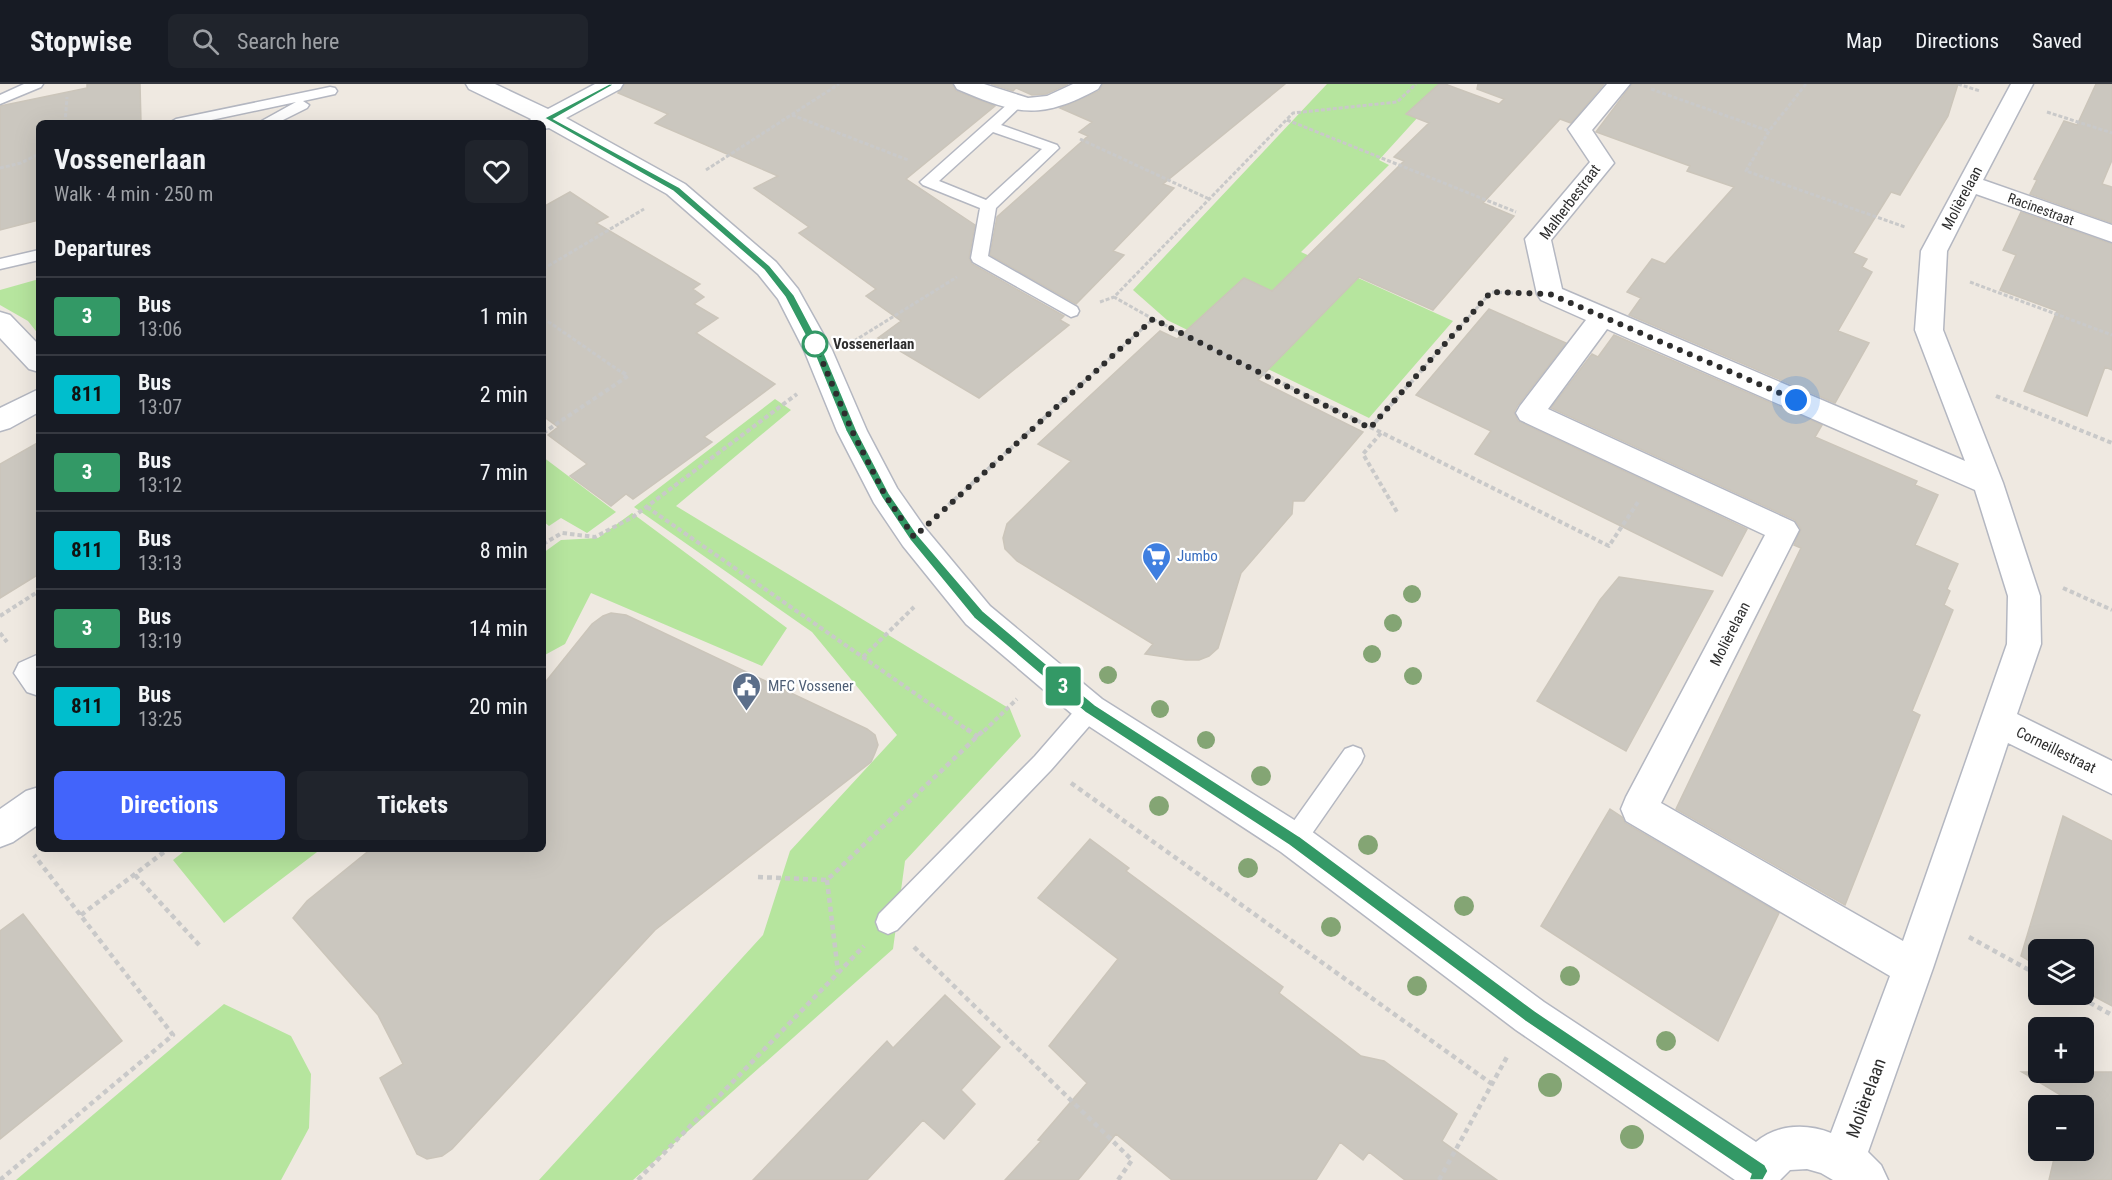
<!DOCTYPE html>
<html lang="en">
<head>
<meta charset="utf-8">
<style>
  :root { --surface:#171b24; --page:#20242c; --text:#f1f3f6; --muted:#9ea1a6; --line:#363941; --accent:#4264fb }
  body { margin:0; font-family:"Roboto Condensed",sans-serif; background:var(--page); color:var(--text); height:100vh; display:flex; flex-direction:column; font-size:22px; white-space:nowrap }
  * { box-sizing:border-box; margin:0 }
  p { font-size:20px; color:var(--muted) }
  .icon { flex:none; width:33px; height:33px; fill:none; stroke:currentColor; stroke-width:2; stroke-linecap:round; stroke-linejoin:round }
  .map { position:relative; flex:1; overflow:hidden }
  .side { position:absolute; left:36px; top:36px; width:510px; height:732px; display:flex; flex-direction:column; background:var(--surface); border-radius:9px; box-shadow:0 6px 24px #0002 }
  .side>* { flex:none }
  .badge { padding:0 12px; border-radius:4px; font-size:21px; line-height:39px }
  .buttons { position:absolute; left:2028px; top:855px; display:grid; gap:12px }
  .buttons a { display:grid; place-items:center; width:66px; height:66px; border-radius:9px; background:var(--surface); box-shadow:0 6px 24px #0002; font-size:30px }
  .you { position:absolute; width:30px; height:30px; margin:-15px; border:4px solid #fff; border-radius:50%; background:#1a73e8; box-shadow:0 0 0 9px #1a73e833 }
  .map>.badge { position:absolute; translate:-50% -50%; box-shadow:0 0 0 3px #fff }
  h2 { padding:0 18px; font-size:22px; line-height:54px }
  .round { display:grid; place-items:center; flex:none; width:63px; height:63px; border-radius:9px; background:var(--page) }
  .summary { display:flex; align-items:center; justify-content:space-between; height:102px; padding:0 18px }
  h1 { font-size:28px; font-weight:700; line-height:45px }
  .primary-button { display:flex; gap:12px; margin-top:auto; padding:12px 18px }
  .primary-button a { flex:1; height:69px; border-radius:9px; background:var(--accent); color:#fff; font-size:24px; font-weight:700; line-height:69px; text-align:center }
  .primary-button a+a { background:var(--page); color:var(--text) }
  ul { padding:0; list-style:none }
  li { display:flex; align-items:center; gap:18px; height:78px; padding:0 18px; border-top:2px solid var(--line) }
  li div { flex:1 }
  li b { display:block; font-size:22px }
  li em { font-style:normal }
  li .badge { min-width:66px; font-weight:700; text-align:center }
  header { display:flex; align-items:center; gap:36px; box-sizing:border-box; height:84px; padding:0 30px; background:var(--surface); border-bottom:2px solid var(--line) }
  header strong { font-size:28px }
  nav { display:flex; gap:33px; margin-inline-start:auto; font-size:21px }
  .search { width:420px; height:54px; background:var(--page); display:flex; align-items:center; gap:15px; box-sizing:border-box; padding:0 21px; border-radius:9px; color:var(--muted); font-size:22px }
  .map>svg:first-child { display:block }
</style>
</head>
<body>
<header>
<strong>Stopwise</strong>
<div class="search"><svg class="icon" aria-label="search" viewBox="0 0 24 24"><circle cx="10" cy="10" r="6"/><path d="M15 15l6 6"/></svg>Search here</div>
<nav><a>Map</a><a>Directions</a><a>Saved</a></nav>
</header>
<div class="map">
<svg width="2112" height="1096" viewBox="0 0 2112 1096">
  <rect width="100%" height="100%" fill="#efe9e1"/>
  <path fill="#b6e59e" d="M 1327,0 L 1448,0 L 1379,76 L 1389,81 L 1301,168 L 1453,237 L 1369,334 L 1167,236 L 1133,206 Z
    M 39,195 L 39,251 L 28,237 L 0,221 L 0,206 Z
    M 775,315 L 791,326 L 676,422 L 1010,625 L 1021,652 L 905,777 L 893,865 L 633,1096 L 539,1096 L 763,851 L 790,767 L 897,651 L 812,548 L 634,423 Z
    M 543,373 L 616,428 L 587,449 L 561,434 L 549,442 L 543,437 Z
    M 632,429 L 787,544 L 762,582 L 591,509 L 565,560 L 543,572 L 543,469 L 561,456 L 598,454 Z
    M 187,765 L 321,765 L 224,839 L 173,776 Z
    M 224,920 L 291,952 L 311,990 L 309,1044 L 281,1096 L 16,1096 Z"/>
  <path fill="#cbc7bf" stroke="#cbc5ba" stroke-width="1.5" d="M 87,0 L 140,0 L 141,39 L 39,39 L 39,136 L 0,146 L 0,22 L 87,4 Z
    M 625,0 L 952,0 L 956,7 L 995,22 L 906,95 L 975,141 L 969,174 L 972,180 L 1064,232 L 1060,236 L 1069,241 L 979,314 L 878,254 L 901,237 L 866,212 L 876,205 L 799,149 L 809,143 L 754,104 L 778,92 L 655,39 L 668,30 L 618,9 Z
    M 991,0 L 1068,0 L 1046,10 L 1032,11 L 1016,4 L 1013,7 Z
    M 1103,0 L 1285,0 L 1163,100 L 1174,104 L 1113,167 L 1124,171 L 1076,220 L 990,171 L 997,133 L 1088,52 L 1079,48 L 1092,38 L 1060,24 L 1099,7 Z
    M 1439,0 L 1445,0 L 1499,20 L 1504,15 L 1477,5 L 1478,0 L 1604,0 L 1571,39 L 1560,35 L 1483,119 L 1514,132 L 1433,226 L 1359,193 L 1258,296 L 1363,348 L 1304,417 L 1293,417 L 1292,430 L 1241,489 L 1218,564 L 1209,572 L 1199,576 L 1186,576 L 1145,570 L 1153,560 L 1017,477 L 1005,465 L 1003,454 L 1007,440 L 1071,377 L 1038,360 L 1160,247 L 1177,255 L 1244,194 L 1272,207 L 1404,77 L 1394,73 L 1429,39 L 1406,30 Z
    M 1632,0 L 1958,0 L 1948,32 L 1900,111 L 1891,108 L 1853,169 L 1867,175 L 1862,183 L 1872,188 L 1838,247 L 1869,259 L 1835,319 L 1629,231 L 1641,214 L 1627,208 L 1652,175 L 1665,180 L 1734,103 L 1687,87 L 1690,82 L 1596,48 Z
    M 2096,0 L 2112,0 L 2112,76 L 2102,100 L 2112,103 L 2112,139 L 2030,110 L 2037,96 L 2034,95 L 2064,37 L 2077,41 Z
    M 570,108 L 608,133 L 596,139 L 700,200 L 693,205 L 704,213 L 694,220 L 718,234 L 696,249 L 775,300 L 704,353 L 712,358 L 633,415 L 626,410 L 611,422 L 570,392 L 587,380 L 548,351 L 558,343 L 543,332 L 543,123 Z
    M 2021,128 L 2112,160 L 2112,286 L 2105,283 L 2087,332 L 2024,307 L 2057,227 L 2000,206 L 2016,171 L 2003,166 Z
    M 1489,225 L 1566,259 L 1518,321 L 1514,328 L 1518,337 L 1747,445 L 1722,492 L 1475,370 L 1491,347 L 1416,311 Z
    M 1614,251 L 1822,341 L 1815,353 L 1917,397 L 1915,401 L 1938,411 L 1915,461 L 1958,480 L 1947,505 L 1950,507 L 1944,521 L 1953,526 L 1912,627 L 1920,631 L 1845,821 L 1676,725 L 1801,464 L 1794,461 L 1801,445 L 1795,436 L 1551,324 L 1592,270 L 1598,273 Z
    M 39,358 L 39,490 L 0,514 L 0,380 Z
    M 1619,493 L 1713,507 L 1626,667 L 1537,617 L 1600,516 Z
    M 611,529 L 626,531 L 867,645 L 875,651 L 878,661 L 875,669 L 871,678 L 655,846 L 452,1065 L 442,1072 L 427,1075 L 417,1070 L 380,994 L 403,980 L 378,931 L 293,834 L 307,817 L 371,765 L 543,765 L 543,601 L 592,540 L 603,532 Z
    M 1610,725 L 1622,733 L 1625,739 L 1779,829 L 1718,957 L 1541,842 Z
    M 2063,732 L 2112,757 L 2112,922 L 2084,907 L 2084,866 L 2038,866 L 2038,882 L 2021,872 Z
    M 1090,755 L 1129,784 L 1126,787 L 1283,903 L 1279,909 L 1361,972 L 1384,977 L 1457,1030 L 1442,1057 L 1497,1096 L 1405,1096 L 1369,1068 L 1363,1076 L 1340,1058 L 1316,1096 L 1172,1096 L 1116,1050 L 1078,1096 L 1005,1096 L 1041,1057 L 1038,1056 L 1087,999 L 1049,962 L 1118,875 L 1038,814 Z
    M 23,830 L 122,957 L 0,1055 L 0,847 Z
    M 945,911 L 1000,963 L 961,1006 L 975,1020 L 944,1055 L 923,1036 L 867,1096 L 753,1096 L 887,957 L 893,964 Z
    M 2022,988 L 2112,988 L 2112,1096 L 2049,1096 L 2056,1066 L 2084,1066 L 2084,1022 L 2068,1022 L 2069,1016 Z"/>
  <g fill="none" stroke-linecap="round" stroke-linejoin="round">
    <defs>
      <path id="service" d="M 24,0 L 43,0 L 41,3 L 0,20 L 0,11 Z
        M 330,3 L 335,4 L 337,7 L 335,10 L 303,17 L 309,21 L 307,24 L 277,39 L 258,39 L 296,18 L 197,39 L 169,39 L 176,35 Z
        M 1015,17 L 1022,21 L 1001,41 L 1057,61 L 1059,64 L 996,124 L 988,172 L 1077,223 L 1079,227 L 1077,231 L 1071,233 L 973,178 L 971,174 L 980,124 L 923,101 L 920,98 L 1010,18 ZM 993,48 L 1042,65 L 986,116 L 939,97 Z
        M 39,166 L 39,176 L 0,185 L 0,175 Z
        M 1090,616 L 1098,618 L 1101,625 L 1098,632 L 1051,686 L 897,846 L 888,850 L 879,846 L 876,838 L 879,830 L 1035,672 L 1082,618 Z
        M 1353,662 L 1361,665 L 1364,672 L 1361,679 L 1302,764 L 1294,767 L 1286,764 L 1282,756 L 1286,748 L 1345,665 Z"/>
      <path id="minor" d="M 466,0 L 495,0 L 548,25 L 595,0 L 623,0 L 620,5 L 566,34 L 685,100 L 776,178 L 798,205 L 832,266 L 867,347 L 897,404 L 925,444 L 990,522 L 1102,615 L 1307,744 L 1544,918 L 1756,1058 C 1777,1040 1807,1039 1831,1049 L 1890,892 L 1626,737 L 1621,725 L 1626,713 L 1765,451 L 1520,336 L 1516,329 L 1520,322 L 1586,236 L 1541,216 L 1537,210 L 1525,155 L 1590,78 L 1568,45 L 1607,0 L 1630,0 L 1592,46 L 1614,79 L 1551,156 L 1562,205 L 1965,377 L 1915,246 L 1921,167 L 2011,0 L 2033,0 L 1983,96 L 2112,141 L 2112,158 L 1976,110 L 1947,167 L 1943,246 L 2003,399 L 2040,512 L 2041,560 L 2017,630 L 2112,677 L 2112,710 L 2008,659 L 1933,884 L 1868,1068 L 1881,1081 L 1888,1096 L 1833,1096 L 1821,1089 L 1807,1085 L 1790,1086 L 1780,1096 L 1735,1096 L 1516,946 L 1281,768 L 1078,635 L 966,540 L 903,462 L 874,419 L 837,347 L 804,266 L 778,215 L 758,190 L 667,110 L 549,44 L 543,45 L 543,39 L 528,39 L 531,35 L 469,5 ZM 1607,245 L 1975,406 L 2008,512 L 2007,560 L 1903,857 L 1661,719 L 1799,446 L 1794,438 L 1548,325 Z
        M 954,0 L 984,0 L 1028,14 L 1047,12 L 1073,0 L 1101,0 L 1098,5 C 1039,37 1016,30 957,5 Z
        M 0,228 L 10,231 L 39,261 L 39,288 L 29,285 L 0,254 Z
        M 39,305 L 39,328 L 10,344 L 0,347 L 0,324 Z
        M 39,570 L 39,612 L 27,608 L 14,589 L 19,579 Z
        M 39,703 L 39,740 L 13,758 L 0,763 L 0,725 L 26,707 Z"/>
    </defs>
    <use href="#service" stroke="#b4b7c1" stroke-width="3"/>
    <use href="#minor" stroke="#b4b7c1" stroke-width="3"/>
    <path stroke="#c9c9c9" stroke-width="3" stroke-dasharray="4 2" stroke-linecap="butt" d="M 1806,0 L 1769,47 L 1746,87 L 1905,143
      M 1958,0 L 1980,7
      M 1651,5 L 1769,47
      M 2047,28 L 2112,49
      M 792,31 L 908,76
      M 1287,36 L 1516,128
      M 65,39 L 67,13
      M 1080,55 L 1209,115
      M 0,84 L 21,79 L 39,70
      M 706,86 L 839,0
      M 543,185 L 644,125
      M 1970,198 L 2112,251
      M 1100,218 L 1114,213
      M 543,234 L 621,288
      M 1153,235 L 1259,288
      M 854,257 L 957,193
      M 1095,288 L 1153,235 L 1114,213 L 1293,29 L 1397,18 L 1416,0
      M 1420,288 L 1491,208 L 1513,209"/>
    <path stroke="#c9c9c9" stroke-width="4" stroke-dasharray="4.5 3" stroke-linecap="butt" d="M 1256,286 L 1609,462 L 1638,418
      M 1996,312 L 2112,359
      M 1370,344 L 1422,286
      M 543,349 L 628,292 L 619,286
      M 1381,349 L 1363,370 L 1397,428
      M 647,423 L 969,647
      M 943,426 L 1097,286
      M 543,460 L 562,449 L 595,453 L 633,433 L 797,310
      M 2063,504 L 2112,526
      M 0,532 L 39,507
      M 0,549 L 7,558
      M 863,573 L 914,523
      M 984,647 L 1017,615"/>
    <path stroke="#c9c9c9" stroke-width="4.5" stroke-dasharray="5 4" stroke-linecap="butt" d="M 967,645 L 978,653
      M 1071,699 L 1492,1000
      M 135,791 L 200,862
      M 758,793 L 827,796 L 985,645
      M 827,796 L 838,888
      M 81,831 L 168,765
      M 1969,853 L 2038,891
      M 914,863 L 1132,1076 L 1118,1096
      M 2074,910 L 2112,931
      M 0,1096 L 173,951 L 34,771
      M 638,1096 L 864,862
      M 1439,1096 L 1508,971"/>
    <use href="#service" fill="#fff" fill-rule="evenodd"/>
    <use href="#minor" fill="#fff" fill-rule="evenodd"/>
  </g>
  <g fill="#84a574">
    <circle cx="1412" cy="510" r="9"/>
    <circle cx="1393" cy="539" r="9"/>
    <circle cx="1372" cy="570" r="9"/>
    <circle cx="1108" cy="591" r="9"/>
    <circle cx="1413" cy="592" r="9"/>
    <circle cx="1160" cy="625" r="9"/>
    <circle cx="1206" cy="656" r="9"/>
    <circle cx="1261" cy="692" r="10"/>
    <circle cx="1159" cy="722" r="10"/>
    <circle cx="1368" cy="761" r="10"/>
    <circle cx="1248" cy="784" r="10"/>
    <circle cx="1464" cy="822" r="10"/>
    <circle cx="1331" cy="843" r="10"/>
    <circle cx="1570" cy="892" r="10"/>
    <circle cx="1417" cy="902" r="10"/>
    <circle cx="1666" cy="957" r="10"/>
    <circle cx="1550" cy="1001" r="12"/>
    <circle cx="1632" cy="1053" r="12"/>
  </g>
  <path fill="#396" stroke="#fff" stroke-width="1.5" d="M 609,0 L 615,0 L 554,35 L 679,103 L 770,182 L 794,211 L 823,266 L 857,347 L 889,409 L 917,450 L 983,527 L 1095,621 L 1299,752 L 1535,927 L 1765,1081 L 1768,1087 L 1763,1096 L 1749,1096 L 1751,1090 L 1525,937 L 1289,761 L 1086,629 L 974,534 L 910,456 L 882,414 L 846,347 L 813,266 L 785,213 L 764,186 L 673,107 L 544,34 Z"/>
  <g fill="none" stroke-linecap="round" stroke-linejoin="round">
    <path stroke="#2e2e2e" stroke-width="6" stroke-dasharray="0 10.8" d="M 815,260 L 852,347 L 885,411 L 914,453 L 1153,235 L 1370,344 L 1491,208 L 1550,210 L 1796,316"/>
  </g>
  <defs>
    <symbol id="supermarket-pin" viewBox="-11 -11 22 30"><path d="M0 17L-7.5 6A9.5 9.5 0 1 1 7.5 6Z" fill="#3f7fe0" stroke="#fff"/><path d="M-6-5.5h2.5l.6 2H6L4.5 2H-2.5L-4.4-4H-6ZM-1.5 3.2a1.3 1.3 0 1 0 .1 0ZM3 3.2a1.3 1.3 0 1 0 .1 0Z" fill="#fff"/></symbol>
    <symbol id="civic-pin" viewBox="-11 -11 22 30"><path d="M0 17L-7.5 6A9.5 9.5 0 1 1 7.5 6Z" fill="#5c6f8a" stroke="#fff"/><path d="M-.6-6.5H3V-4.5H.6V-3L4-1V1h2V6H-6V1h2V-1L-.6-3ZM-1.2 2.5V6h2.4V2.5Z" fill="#fff"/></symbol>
  </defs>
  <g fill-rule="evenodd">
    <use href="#supermarket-pin" x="1140" y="456" width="33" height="45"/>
    <use href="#civic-pin" x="730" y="586" width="33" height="45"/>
  </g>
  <circle fill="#fff" stroke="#396" stroke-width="3" cx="815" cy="260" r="12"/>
  <g text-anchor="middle" stroke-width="4.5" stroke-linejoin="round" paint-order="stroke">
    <g font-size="14" fill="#2e2e2e" stroke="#fff">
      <text transform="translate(2041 125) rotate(20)" y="5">Racinestraat</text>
    </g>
    <g font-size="15" fill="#2e2e2e" stroke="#fff">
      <text transform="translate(1962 114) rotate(-62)" y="5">Molièrelaan</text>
      <text transform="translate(1570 118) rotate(-53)" y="5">Malherbestraat</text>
      <text transform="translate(1730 550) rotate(-63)" y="5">Molièrelaan</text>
      <text transform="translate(2056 666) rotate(26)" y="5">Corneillestraat</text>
    </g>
    <g font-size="15" font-weight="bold" fill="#2e2e2e" stroke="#fff" text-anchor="start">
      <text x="833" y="265">Vossenerlaan</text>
    </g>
    <g font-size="15" fill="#366cbe" stroke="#fff" text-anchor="start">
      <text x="1177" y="477">Jumbo</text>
    </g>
    <g font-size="15" fill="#4e5e75" stroke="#fff" text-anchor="start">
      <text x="768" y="607">MFC Vossener</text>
    </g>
    <g font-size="18" fill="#2e2e2e" stroke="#fff">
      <text transform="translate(1866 1014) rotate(-70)" y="6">Molièrelaan</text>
    </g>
  </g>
</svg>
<div class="buttons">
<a><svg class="icon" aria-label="layers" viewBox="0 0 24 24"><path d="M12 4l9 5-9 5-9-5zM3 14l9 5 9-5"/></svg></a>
<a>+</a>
<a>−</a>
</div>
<div class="you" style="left:1796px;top:316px"></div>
<b class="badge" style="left:1063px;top:602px;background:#396;color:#fff">3</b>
<section class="side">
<div class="summary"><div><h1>Vossenerlaan</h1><p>Walk · 4 min · 250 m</p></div><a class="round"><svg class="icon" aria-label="heart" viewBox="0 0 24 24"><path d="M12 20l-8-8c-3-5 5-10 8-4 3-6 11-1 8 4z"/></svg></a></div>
<h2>Departures</h2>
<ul>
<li><span class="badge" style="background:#396;color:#fff">3</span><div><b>Bus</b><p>13:06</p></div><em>1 min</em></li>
<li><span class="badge" style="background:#00becd;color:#111">811</span><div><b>Bus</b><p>13:07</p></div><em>2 min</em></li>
<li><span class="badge" style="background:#396;color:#fff">3</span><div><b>Bus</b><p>13:12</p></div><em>7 min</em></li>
<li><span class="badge" style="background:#00becd;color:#111">811</span><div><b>Bus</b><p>13:13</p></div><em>8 min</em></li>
<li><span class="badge" style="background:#396;color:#fff">3</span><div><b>Bus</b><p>13:19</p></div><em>14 min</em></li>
<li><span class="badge" style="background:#00becd;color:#111">811</span><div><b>Bus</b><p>13:25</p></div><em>20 min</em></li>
</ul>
<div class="primary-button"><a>Directions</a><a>Tickets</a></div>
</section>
</div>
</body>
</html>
